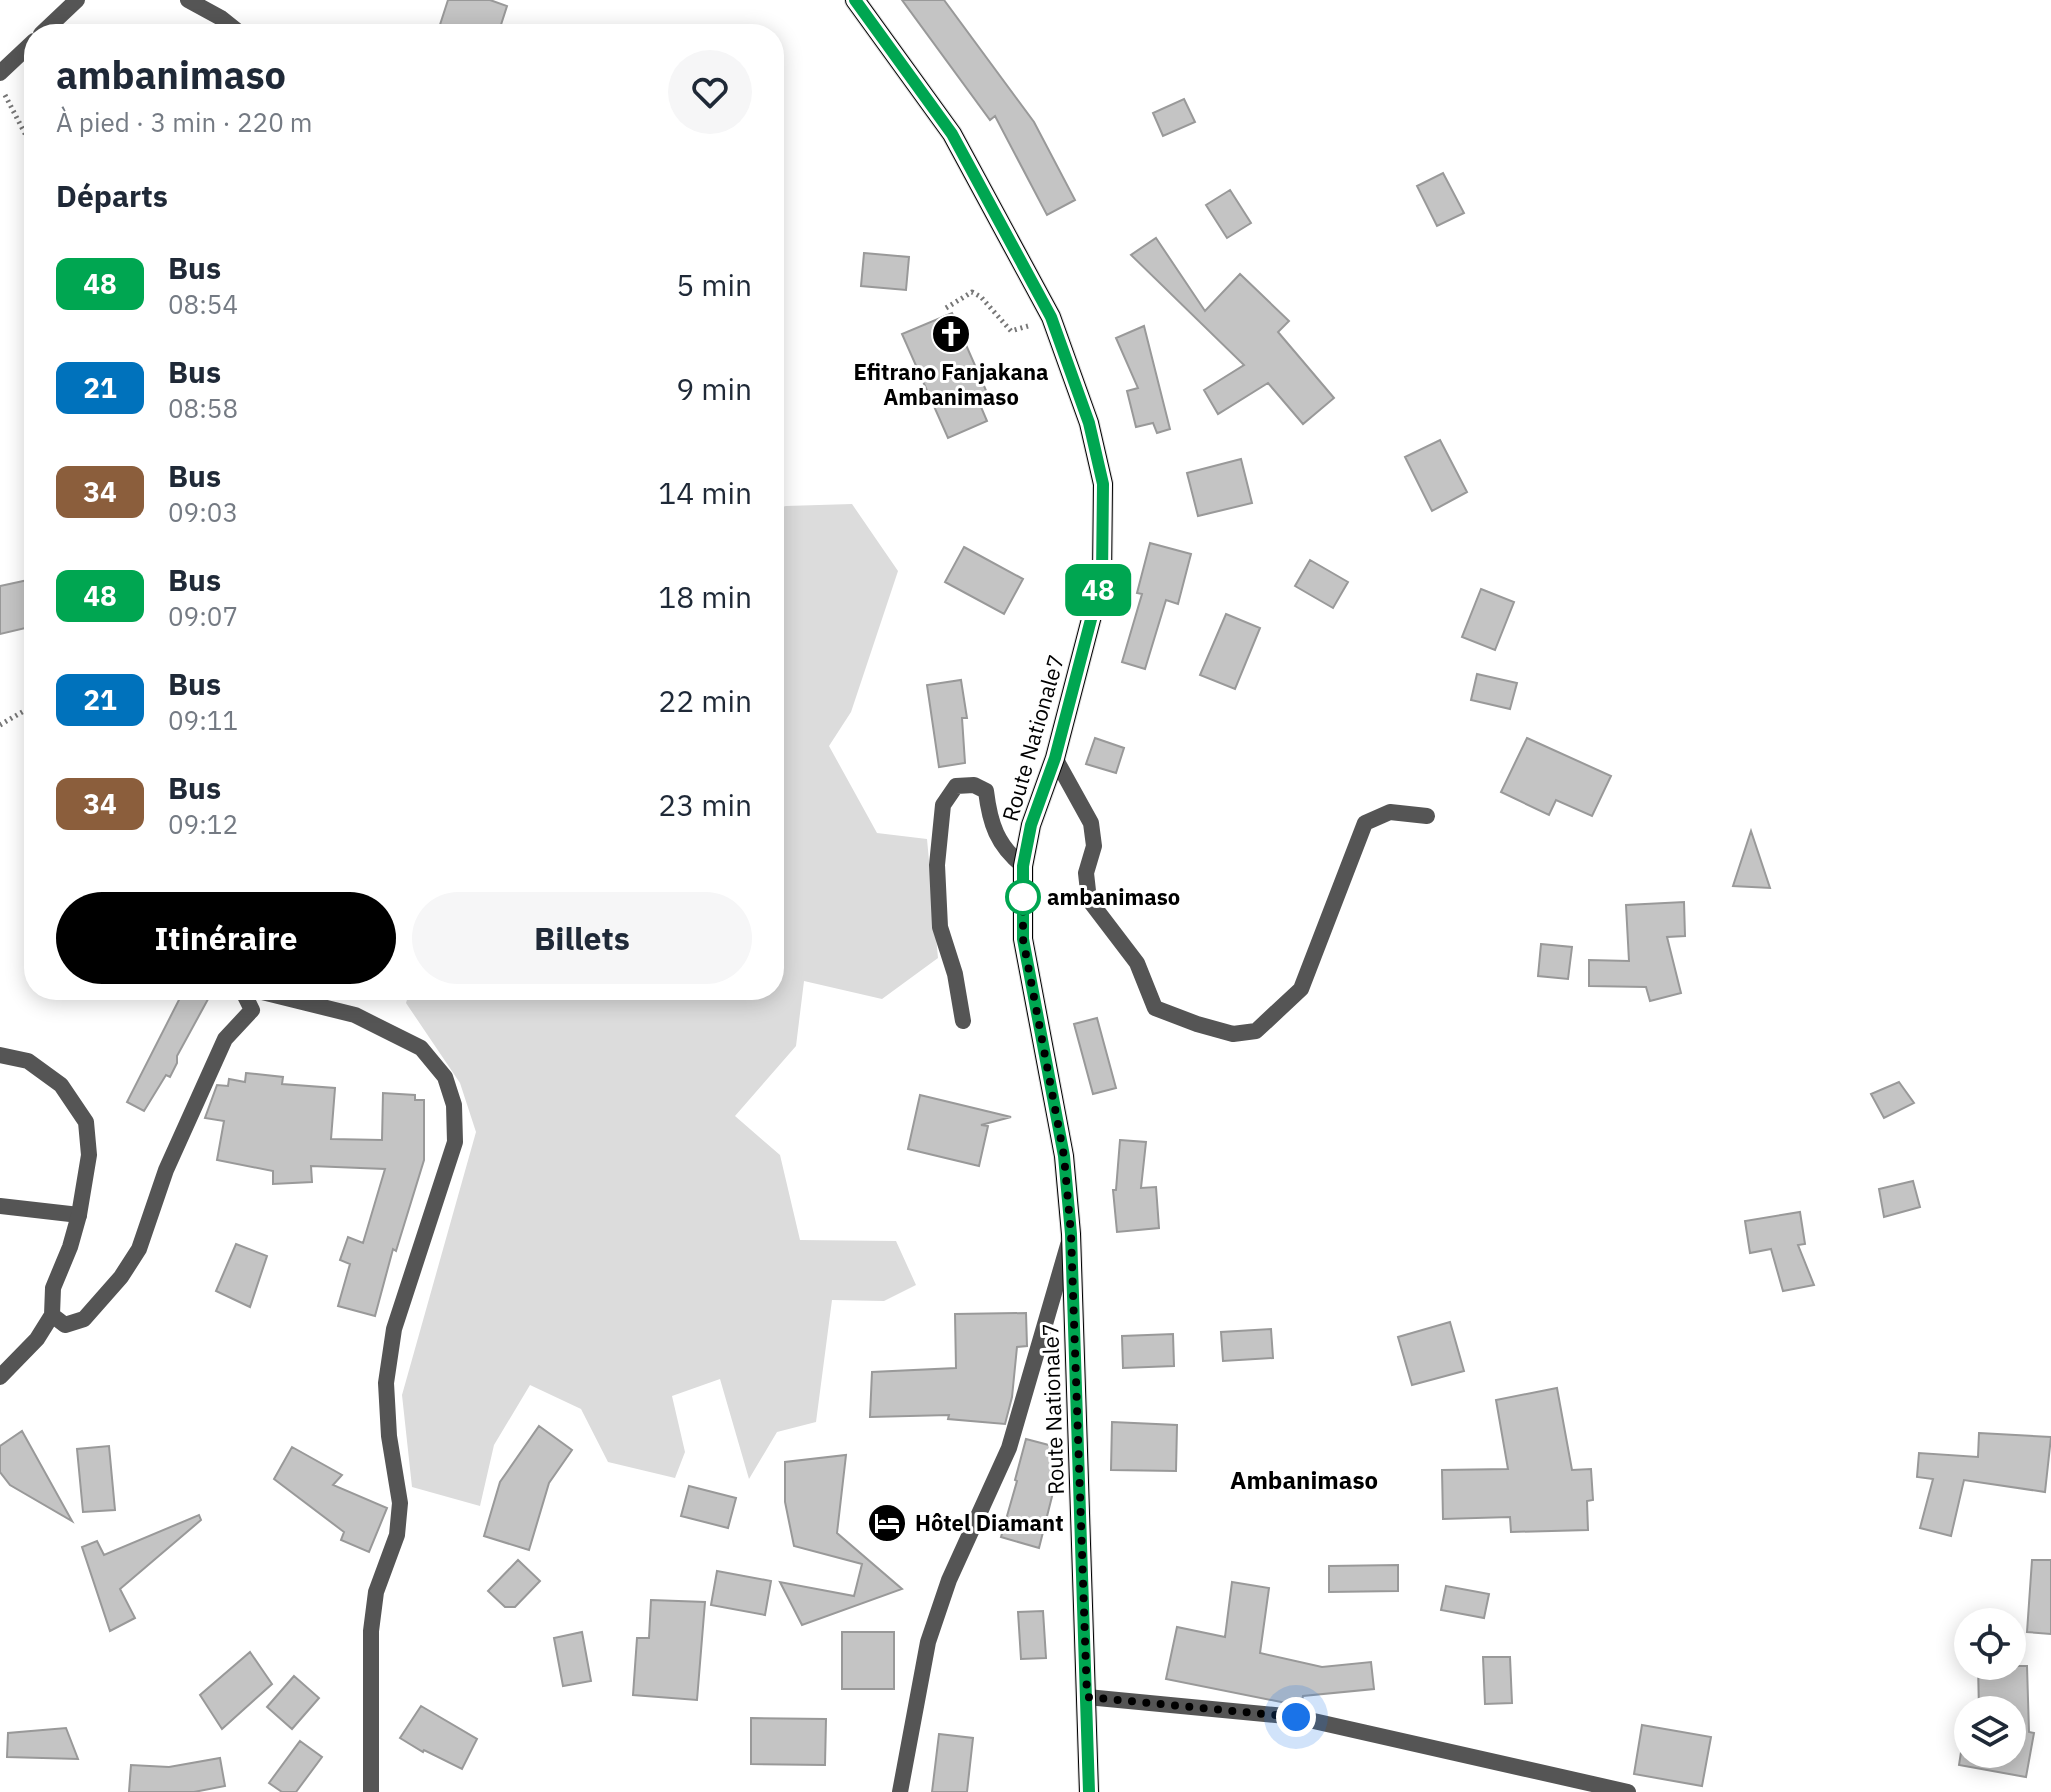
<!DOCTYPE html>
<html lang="fr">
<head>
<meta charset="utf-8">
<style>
  :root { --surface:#fff; --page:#f6f6f7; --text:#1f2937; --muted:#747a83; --accent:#000 }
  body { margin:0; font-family:"IBM Plex Sans",sans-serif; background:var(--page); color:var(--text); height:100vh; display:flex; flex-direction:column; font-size:30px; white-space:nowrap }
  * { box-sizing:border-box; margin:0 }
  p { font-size:26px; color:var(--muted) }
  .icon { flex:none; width:44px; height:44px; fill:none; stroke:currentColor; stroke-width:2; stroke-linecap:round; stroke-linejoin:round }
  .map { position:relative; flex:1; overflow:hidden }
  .side { position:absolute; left:24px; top:24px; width:760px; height:976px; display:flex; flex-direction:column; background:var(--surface); border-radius:32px; box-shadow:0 4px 20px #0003 }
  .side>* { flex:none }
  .badge { padding:0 16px; border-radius:12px; font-size:28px; line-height:52px }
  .tools { position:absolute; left:1954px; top:1608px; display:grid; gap:16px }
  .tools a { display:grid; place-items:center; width:72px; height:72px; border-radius:50%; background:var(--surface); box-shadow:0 4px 20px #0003; font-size:40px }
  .you { position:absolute; width:40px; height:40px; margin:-20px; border:6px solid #fff; border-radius:50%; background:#1a73e8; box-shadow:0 0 0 12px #1a73e833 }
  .map>.badge { position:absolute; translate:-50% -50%; box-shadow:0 0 0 4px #fff }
  h2 { padding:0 32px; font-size:30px; line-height:72px }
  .round { display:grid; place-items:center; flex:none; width:84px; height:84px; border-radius:42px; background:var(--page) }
  .head { display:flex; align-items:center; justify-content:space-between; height:136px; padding:0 32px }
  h1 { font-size:38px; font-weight:700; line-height:60px }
  .action { display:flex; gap:16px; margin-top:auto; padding:16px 32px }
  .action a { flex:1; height:92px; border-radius:48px; background:var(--accent); color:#fff; font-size:32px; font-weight:700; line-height:92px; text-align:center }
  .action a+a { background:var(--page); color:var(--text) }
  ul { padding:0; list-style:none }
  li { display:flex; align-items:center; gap:24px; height:104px; padding:0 32px }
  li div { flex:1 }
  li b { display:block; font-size:30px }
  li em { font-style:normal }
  li .badge { min-width:88px; font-weight:700; text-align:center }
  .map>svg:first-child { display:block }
</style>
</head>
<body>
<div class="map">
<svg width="2051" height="1792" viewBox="0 0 2051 1792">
  <rect width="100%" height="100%" fill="#fff"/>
  <path fill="#dcdcdc" d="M 852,504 L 898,571 L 851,712 L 829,746 L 877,833 L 927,839 L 938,958 L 882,999 L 804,981 L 796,1046 L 735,1116 L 780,1155 L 800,1240 L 896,1241 L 916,1285 L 884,1301 L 832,1300 L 816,1422 L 777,1432 L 749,1479 L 720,1379 L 672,1396 L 685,1452 L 675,1478 L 608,1462 L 581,1409 L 530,1385 L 494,1445 L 480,1506 L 412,1487 L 402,1395 L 476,1132 L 460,1083 L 406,1003 L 410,990 L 774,990 L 774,509 L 786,506 Z"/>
  <path fill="#c4c4c4" stroke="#999" stroke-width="2" d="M 448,0 L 490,0 L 507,6 L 498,34 L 437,34 Z
    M 902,0 L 944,0 L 1034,122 L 1075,200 L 1047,215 L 995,116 L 990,120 Z
    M 1184,99 L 1195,122 L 1163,136 L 1153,113 Z
    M 1443,173 L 1464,213 L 1437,226 L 1417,186 Z
    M 1230,190 L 1251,223 L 1227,238 L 1206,205 Z
    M 1156,238 L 1205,311 L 1240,274 L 1289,321 L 1278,332 L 1334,398 L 1303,424 L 1268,383 L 1218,414 L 1204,390 L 1244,365 L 1131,255 Z
    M 864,253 L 909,257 L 906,290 L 861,286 Z
    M 952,313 L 988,395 L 978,400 L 987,421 L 948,438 L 902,334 Z
    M 1144,326 L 1170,429 L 1157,433 L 1153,423 L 1136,427 L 1127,391 L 1138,388 L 1116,338 Z
    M 1440,440 L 1467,492 L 1432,511 L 1405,457 Z
    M 1241,459 L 1252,503 L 1198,516 L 1187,473 Z
    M 1150,543 L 1191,554 L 1178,604 L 1166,600 L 1145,669 L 1122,662 L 1142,594 L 1137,593 Z
    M 964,547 L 1023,579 L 1004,614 L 945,582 Z
    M 1310,560 L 1348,582 L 1333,608 L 1295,586 Z
    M 28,580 L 34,609 L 34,626 L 0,634 L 0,586 Z
    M 1481,589 L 1514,602 L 1495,650 L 1462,637 Z
    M 1226,614 L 1260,628 L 1235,689 L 1200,675 Z
    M 1477,674 L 1517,683 L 1510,709 L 1471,700 Z
    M 961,680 L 967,718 L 962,718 L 965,763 L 939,767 L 927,685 Z
    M 1095,738 L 1124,748 L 1116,773 L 1086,764 Z
    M 1527,738 L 1611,776 L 1592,816 L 1556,800 L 1549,815 L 1501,792 Z
    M 1751,831 L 1770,888 L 1733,886 Z
    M 1684,902 L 1685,936 L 1667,937 L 1681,993 L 1650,1001 L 1646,987 L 1589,986 L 1589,960 L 1629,961 L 1626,905 Z
    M 1541,944 L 1572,947 L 1568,979 L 1538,976 Z
    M 184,990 L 213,990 L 177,1056 L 177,1063 L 170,1077 L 166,1075 L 144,1111 L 127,1102 Z
    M 1097,1018 L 1116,1088 L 1093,1094 L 1074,1024 Z
    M 246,1073 L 283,1077 L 282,1084 L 335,1088 L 331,1139 L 382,1140 L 383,1093 L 415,1095 L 415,1100 L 424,1100 L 424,1160 L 396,1251 L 393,1249 L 375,1316 L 338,1306 L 350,1264 L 340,1260 L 348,1237 L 363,1243 L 385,1169 L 311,1166 L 312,1182 L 273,1184 L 273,1171 L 217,1160 L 224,1121 L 205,1118 L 217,1085 L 228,1086 L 229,1079 L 245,1082 Z
    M 1899,1082 L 1914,1103 L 1884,1118 L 1871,1094 Z
    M 920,1095 L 1011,1117 L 981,1125 L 988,1126 L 979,1166 L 908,1149 Z
    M 1120,1140 L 1146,1142 L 1141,1188 L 1156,1187 L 1159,1228 L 1117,1232 L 1113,1190 L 1116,1190 Z
    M 1913,1181 L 1920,1207 L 1884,1217 L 1879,1189 Z
    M 1800,1212 L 1805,1244 L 1798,1245 L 1814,1285 L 1783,1291 L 1771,1249 L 1750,1253 L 1745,1221 Z
    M 236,1244 L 267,1256 L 250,1307 L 216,1291 Z
    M 1026,1313 L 1027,1346 L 1017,1347 L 1012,1397 L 1005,1424 L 948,1419 L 949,1415 L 870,1417 L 872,1372 L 956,1368 L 955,1314 Z
    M 1450,1322 L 1464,1371 L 1412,1385 L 1398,1337 Z
    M 1271,1329 L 1273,1358 L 1223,1361 L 1221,1332 Z
    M 1173,1334 L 1174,1366 L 1123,1368 L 1122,1336 Z
    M 1557,1388 L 1572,1470 L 1591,1469 L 1593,1500 L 1587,1501 L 1588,1530 L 1511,1532 L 1510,1517 L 1443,1519 L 1442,1470 L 1508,1469 L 1496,1400 Z
    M 1112,1422 L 1177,1425 L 1176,1471 L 1111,1470 Z
    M 539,1426 L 572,1450 L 549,1483 L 529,1550 L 484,1536 L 500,1482 Z
    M 22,1431 L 72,1521 L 10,1485 L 0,1472 L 0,1446 Z
    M 1979,1433 L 2051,1437 L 2045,1492 L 1964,1480 L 1951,1536 L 1920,1528 L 1933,1479 L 1917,1477 L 1919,1453 L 1978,1457 Z
    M 1026,1439 L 1064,1449 L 1039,1548 L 1001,1537 L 1017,1481 L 1015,1480 Z
    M 109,1446 L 115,1510 L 83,1512 L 77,1449 Z
    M 292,1447 L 342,1475 L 333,1485 L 387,1508 L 369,1552 L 341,1540 L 344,1532 L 274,1479 Z
    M 846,1455 L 837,1533 L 902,1589 L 802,1625 L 780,1582 L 854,1596 L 862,1564 L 794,1546 L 785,1502 L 785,1462 Z
    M 689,1486 L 736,1498 L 728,1528 L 681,1516 Z
    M 199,1515 L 201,1520 L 120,1589 L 135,1618 L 110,1631 L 82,1547 L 97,1541 L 104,1555 Z
    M 518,1560 L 540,1581 L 515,1607 L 505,1607 L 488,1591 Z
    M 2032,1560 L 2051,1560 L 2051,1634 L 2027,1632 Z
    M 1398,1565 L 1398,1591 L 1329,1592 L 1329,1566 Z
    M 717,1571 L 771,1581 L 765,1615 L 711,1605 Z
    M 1232,1582 L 1269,1588 L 1260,1653 L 1322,1667 L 1371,1662 L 1374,1689 L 1303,1696 L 1301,1706 L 1166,1679 L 1177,1627 L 1225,1637 Z
    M 1446,1586 L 1489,1594 L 1484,1618 L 1441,1610 Z
    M 651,1600 L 705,1602 L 697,1700 L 633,1695 L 637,1638 L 649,1638 Z
    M 1043,1611 L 1046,1658 L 1021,1659 L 1018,1612 Z
    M 582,1632 L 591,1681 L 563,1686 L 554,1638 Z
    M 842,1632 L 894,1632 L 894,1689 L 842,1689 Z
    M 250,1652 L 272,1684 L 222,1729 L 200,1695 Z
    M 1483,1657 L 1510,1657 L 1512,1703 L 1485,1704 Z
    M 1978,1666 L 2027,1666 L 2029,1732 L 2034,1733 L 2026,1777 L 1959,1765 L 1966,1721 L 1968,1754 L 2012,1754 L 2012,1710 L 1979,1710 Z
    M 294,1676 L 319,1698 L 292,1729 L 267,1707 Z
    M 421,1706 L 477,1739 L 462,1769 L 424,1750 L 423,1752 L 400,1738 Z
    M 751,1718 L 826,1719 L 825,1765 L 751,1764 Z
    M 1642,1725 L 1711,1737 L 1702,1786 L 1634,1774 Z
    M 66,1728 L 78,1759 L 7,1757 L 8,1733 Z
    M 939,1734 L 973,1738 L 967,1792 L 932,1792 Z
    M 300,1741 L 322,1757 L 296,1792 L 282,1792 L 269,1783 Z
    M 220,1758 L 225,1786 L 194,1792 L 129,1792 L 131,1765 L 169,1767 Z"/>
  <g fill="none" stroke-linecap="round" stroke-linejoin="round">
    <defs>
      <path id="primary" d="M 855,0 L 952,134 L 1051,317 L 1089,423 L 1103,484 L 1102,577 L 1055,758 L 1031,825 L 1023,866 L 1023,939 L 1064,1156 L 1071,1234 L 1089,1792"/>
    </defs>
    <use href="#primary" stroke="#dbdbdb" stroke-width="22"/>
    <path stroke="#777" stroke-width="5" stroke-dasharray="2 4" stroke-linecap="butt" d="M 5,95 L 34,151
      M 946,308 L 972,292 L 981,297 L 1011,331 L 1028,326
      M 0,725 L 34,705"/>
    <path stroke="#555" stroke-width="16" d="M 963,1021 L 955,974 L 940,927 L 937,865 L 943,805 L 956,786 L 974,785 L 986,791 C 990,824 997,845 1023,866
      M 0,1206 L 79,1215"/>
    <path stroke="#555" stroke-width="16" d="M 188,0 L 221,18 L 241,34
      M 41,34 L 77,0
      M 0,73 L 34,41
      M 1055,758 L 1091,823 L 1094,846 L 1086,873 L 1089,900 L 1137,963 L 1155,1008 L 1197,1024 L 1233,1034 L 1256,1031 L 1301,989 L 1365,823 L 1390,812 L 1427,816
      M 254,990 L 355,1015 L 421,1048 L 445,1077 L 454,1105 L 455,1142 L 394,1329 L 386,1383 L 389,1436 L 400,1503 L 397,1535 L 376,1592 L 371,1631 L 371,1792
      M 0,1055 L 28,1061 L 61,1085 L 86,1122 L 89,1155 L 79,1215 L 70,1247 L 53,1288 L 52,1315 L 37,1339 L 0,1377
      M 52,1315 L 65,1325 L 84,1319 L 121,1277 L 139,1249 L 166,1170 L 225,1039 L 252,1010 L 242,990
      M 1087,1697 L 1296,1717 L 1628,1792
      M 900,1792 L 928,1642 L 949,1580 L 1009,1448 L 1068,1245"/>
    <use href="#primary" stroke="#000" stroke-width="20"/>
  </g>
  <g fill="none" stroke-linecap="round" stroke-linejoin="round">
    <defs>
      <path id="line" d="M 855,0 L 952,134 L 1051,317 L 1089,423 L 1103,484 L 1102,577 L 1055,758 L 1031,825 L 1023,866 L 1023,939 L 1064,1156 L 1071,1234 L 1089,1792"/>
    </defs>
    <use href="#line" stroke="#fff" stroke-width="18"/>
    <use href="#line" stroke="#00a651" stroke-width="12"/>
    <path stroke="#000" stroke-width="8" stroke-dasharray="0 14.4" d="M 1023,897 L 1023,939 L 1064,1156 L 1071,1234 L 1087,1697 L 1296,1717"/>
  </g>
  <defs>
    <symbol id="church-disc" viewBox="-11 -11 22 22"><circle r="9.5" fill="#000" stroke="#fff"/><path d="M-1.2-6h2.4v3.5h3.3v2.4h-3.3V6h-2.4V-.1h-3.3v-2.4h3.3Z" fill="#fff"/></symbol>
    <symbol id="hotel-disc" viewBox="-11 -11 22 22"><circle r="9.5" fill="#000" stroke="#fff"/><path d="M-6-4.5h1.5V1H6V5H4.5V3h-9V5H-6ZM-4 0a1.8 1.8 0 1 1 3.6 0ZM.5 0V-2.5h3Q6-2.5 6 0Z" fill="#fff"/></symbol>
  </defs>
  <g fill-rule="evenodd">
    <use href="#church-disc" x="929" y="312" width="44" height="44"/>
    <use href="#hotel-disc" x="865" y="1501" width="44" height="44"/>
  </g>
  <circle fill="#fff" stroke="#00a651" stroke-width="4" cx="1023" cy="897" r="16"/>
  <g text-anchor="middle" stroke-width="6" stroke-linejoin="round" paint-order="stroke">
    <g font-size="22" font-weight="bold" fill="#000" stroke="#fff">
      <text x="951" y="380">Efitrano Fanjakana<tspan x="951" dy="25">Ambanimaso</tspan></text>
      <text x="915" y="1531" text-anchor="start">Hôtel Diamant</text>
    </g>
    <g font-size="22" fill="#000" stroke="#fff">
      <text transform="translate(1033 738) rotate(-74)" y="8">Route Nationale7</text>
      <text transform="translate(1053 1409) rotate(-92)" y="8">Route Nationale7</text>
    </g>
    <g font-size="22" font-weight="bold" fill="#000" stroke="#fff" text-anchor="start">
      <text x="1047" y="905">ambanimaso</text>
    </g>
    <g font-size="24" font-weight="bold" fill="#000" stroke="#fff">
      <text x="1304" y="1489">Ambanimaso</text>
    </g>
  </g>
</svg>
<div class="tools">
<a><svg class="icon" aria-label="locate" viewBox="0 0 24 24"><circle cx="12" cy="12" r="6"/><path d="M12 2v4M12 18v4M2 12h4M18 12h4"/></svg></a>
<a><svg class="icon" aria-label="layers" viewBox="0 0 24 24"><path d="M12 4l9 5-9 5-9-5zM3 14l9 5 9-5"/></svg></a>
</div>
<div class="you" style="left:1296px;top:1717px"></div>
<b class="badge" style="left:1098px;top:590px;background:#00a651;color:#fff">48</b>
<section class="side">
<div class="head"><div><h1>ambanimaso</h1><p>À pied · 3 min · 220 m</p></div><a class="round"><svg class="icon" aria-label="heart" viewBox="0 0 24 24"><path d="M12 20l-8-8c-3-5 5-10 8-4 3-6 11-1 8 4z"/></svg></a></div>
<h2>Départs</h2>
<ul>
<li><span class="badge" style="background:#00a651;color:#fff">48</span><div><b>Bus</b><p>08:54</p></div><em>5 min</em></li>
<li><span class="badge" style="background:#0072bc;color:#fff">21</span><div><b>Bus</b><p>08:58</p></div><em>9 min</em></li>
<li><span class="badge" style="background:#8b5e3c;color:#fff">34</span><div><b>Bus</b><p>09:03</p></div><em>14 min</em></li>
<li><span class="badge" style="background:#00a651;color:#fff">48</span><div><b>Bus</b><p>09:07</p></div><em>18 min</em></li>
<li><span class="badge" style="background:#0072bc;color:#fff">21</span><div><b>Bus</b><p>09:11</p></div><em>22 min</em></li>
<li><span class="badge" style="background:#8b5e3c;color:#fff">34</span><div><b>Bus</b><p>09:12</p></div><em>23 min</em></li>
</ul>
<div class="action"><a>Itinéraire</a><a>Billets</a></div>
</section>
</div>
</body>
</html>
